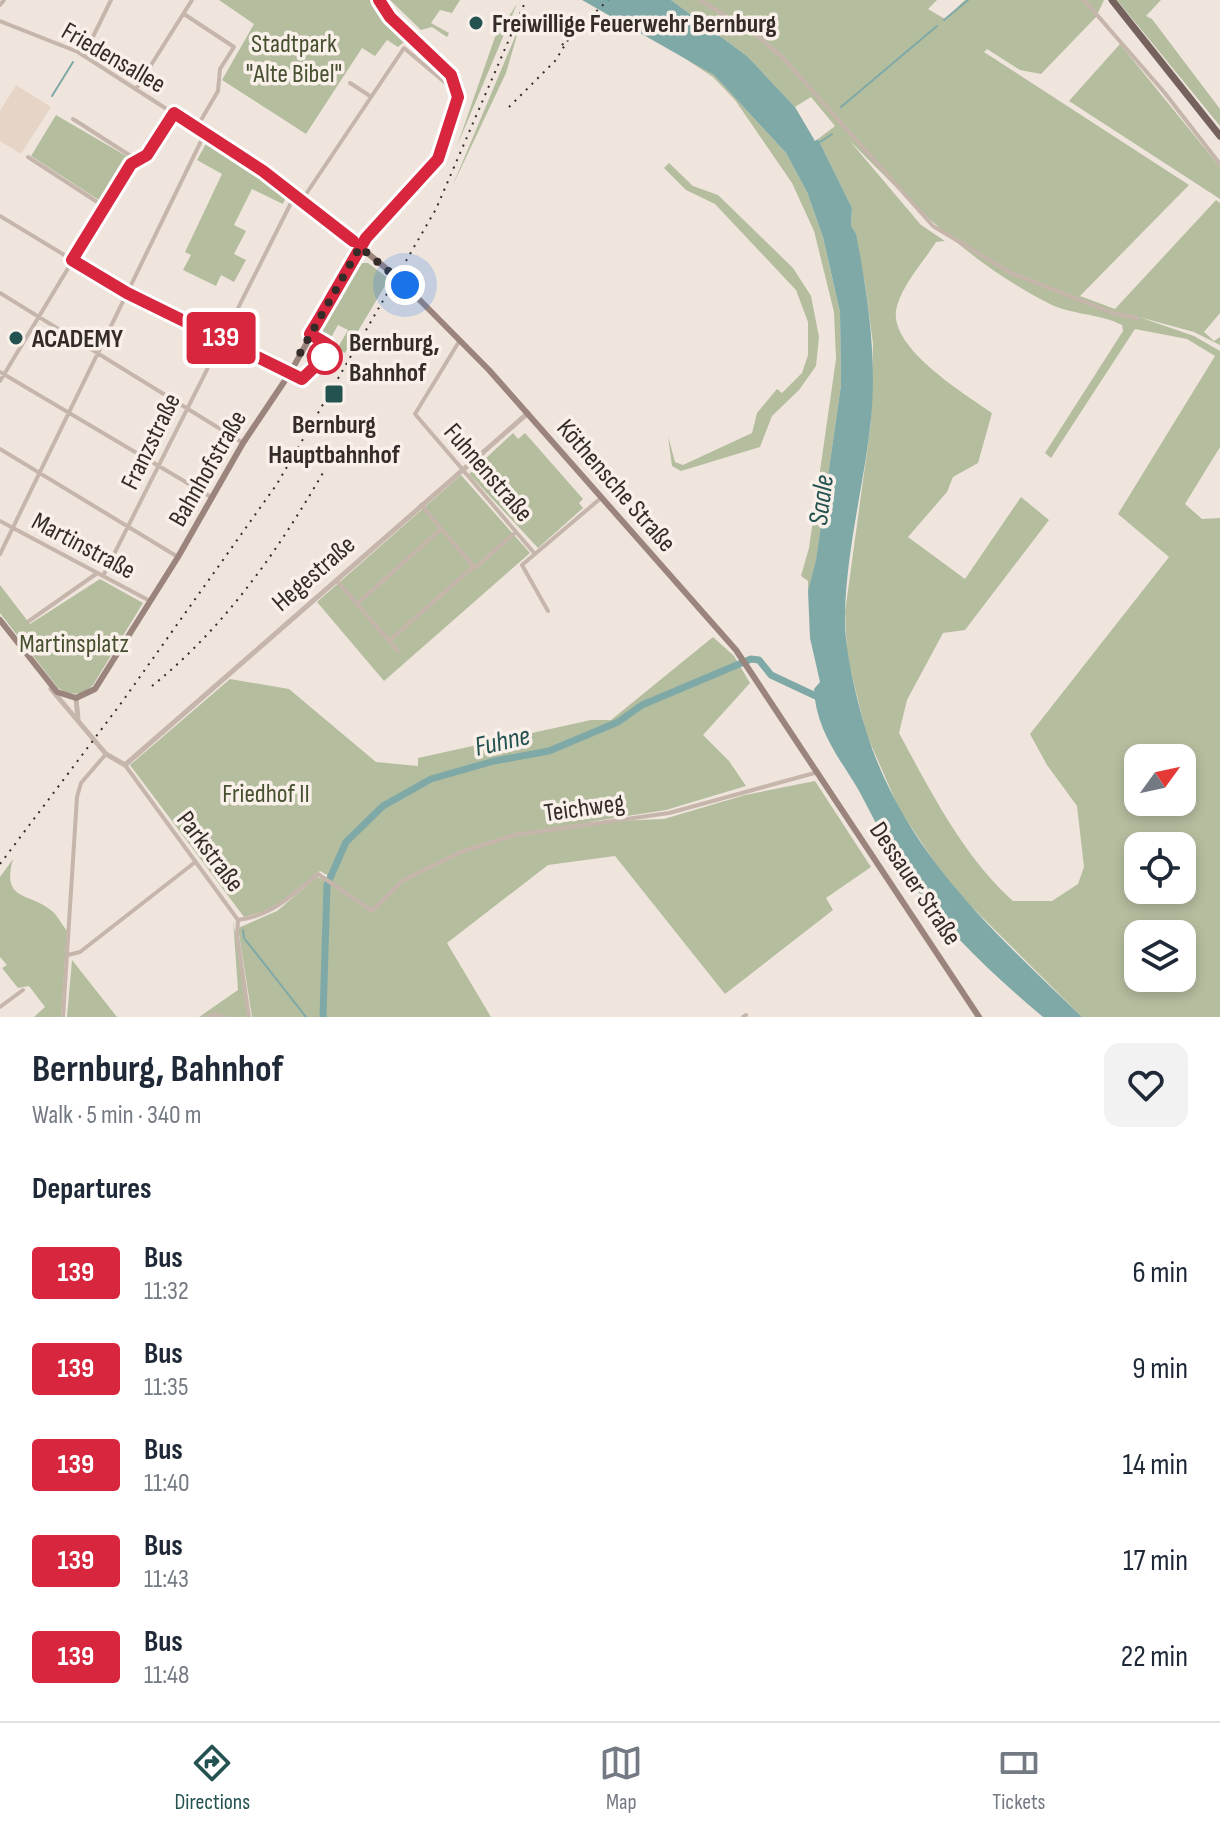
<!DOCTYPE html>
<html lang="en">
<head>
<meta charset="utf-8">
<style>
  :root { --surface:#fff; --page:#f2f2f3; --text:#1f2937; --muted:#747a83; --line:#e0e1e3; --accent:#235251 }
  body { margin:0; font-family:"Sofia Sans Condensed",sans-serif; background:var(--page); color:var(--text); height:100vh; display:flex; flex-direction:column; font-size:30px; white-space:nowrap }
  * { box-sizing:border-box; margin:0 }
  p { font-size:26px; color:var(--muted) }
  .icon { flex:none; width:44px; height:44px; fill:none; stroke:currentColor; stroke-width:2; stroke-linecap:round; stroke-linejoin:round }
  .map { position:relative; height:1017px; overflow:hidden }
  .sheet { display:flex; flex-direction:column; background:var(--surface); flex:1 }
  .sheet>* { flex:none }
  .badge { padding:0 16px; border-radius:6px; font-size:28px; line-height:52px }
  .needle { width:52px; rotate:57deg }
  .fabs { position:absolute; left:1124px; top:744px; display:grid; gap:16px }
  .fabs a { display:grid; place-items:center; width:72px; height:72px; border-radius:16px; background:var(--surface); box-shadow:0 4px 12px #0003; font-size:40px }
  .you { position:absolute; width:40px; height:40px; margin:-20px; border:6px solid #fff; border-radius:50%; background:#1a73e8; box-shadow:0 0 0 12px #1a73e833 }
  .map>.badge { position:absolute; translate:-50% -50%; box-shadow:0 0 0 4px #fff }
  h2 { padding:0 32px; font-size:30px; line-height:72px }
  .round { display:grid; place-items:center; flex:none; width:84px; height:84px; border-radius:16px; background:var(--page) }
  .summary { display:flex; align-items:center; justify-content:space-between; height:136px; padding:0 32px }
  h1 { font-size:38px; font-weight:700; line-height:60px }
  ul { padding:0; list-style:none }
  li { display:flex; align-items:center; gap:24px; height:96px; padding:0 32px }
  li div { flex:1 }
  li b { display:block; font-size:30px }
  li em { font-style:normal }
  li .badge { min-width:88px; font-weight:700; text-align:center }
  .menu { display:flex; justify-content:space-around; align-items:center; height:112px; border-top:2px solid var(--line); background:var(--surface); font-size:22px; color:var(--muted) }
  .menu a { display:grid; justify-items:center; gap:4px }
  .menu .current { color:var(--accent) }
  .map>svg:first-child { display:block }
</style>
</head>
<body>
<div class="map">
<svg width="1220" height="1017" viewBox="0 0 1220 1017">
  <rect width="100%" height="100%" fill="#efe5dd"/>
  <path fill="#b5bd9f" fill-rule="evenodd" d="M 219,0 L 375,0 L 385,19 L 420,50 L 404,42 L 398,47 L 387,40 L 375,56 L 362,48 L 306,134 L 222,80 L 254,24 Z
    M 390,0 L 460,0 L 452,13 L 440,10 L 431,23 L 449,33 L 447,37 L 432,27 L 421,30 Z
    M 671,0 L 937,0 L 928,9 L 945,19 L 965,0 L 1104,0 L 1096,17 L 1041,74 L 1020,70 L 987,49 L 984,52 L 1189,185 L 1080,296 L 1115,309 L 1216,200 L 1220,203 L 1220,313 L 1204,332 L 1214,341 L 1220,337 L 1220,345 L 1194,332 L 1139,317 L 1194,336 L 1220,351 L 1220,447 L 1185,504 L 1202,519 L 1220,518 L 1220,1017 L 1082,1017 L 950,885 L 899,809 L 866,733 L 847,655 L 845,612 L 871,422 L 873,344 L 865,283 L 851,226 L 852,208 L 818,139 L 835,126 L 811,97 L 795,107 L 747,56 ZM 849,140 C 912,204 967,261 1046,302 C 1069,315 1099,313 1122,325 L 1123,331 L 1045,453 L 1051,458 L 1135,329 L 1187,339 L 1215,356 L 1118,514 L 1169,557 L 1030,734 L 1047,765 L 1077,806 L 1084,867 L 1078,884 L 1052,901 L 1013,901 C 963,856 931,792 899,733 L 907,700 L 943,633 L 965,630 L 1049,520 L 1021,497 L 965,579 L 908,537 L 947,492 L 953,477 L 978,463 L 992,413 C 964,393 885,346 897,306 C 903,284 924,261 936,242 L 945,241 L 921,225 ZM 1138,758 L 1182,758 L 1182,802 L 1138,802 ZM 1138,846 L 1182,846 L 1182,890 L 1138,890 ZM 1138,934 L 1182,934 L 1182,978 L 1138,978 Z
    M 1117,0 L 1161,0 L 1146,16 L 1152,19 L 1220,109 L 1220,126 Z
    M 517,4 L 457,146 L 495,37 Z
    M 520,25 L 506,73 L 452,187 Z
    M 663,44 L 714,75 L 786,153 L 807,192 L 823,237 L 840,312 L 841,385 L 816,561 L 808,592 L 808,581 L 801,576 L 809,548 L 836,359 L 834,312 L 814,231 L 792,183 L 735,100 L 713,77 Z
    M 1120,44 L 1220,167 L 1220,199 L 1069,101 Z
    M 56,115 L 128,157 L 102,202 L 31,156 Z
    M 207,142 L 286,197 L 283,204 L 252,189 L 234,225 L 246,231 L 234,254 L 246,260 L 234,282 L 221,275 L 216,286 L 183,270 L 191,255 L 185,252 L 222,174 L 197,160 Z
    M 669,163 L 693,186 L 718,195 L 793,268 L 811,296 L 819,337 L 816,366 L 799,390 L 772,416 L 760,447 L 681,471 L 672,466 L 668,436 L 675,462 L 683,465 L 752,433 L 757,413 L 777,389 L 782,393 L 802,373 L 808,355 L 808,322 L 796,290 L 715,204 L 686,190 L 664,168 Z
    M 361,263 L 368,263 L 389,279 L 345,353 L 337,349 L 348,330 L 338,325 L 328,343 L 317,336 Z
    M 513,433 L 518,439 L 525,433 L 583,499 L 579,503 L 583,508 L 538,548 L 469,474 Z
    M 461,475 L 530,553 L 384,681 L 317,602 Z
    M 100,579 L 143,603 L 93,685 C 82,696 71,696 58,688 L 0,613 L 0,585 L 30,624 Z
    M 713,637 L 734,656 L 750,683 L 703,735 L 729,761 L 746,786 L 666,810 L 589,822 L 664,819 L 745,795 L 815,781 L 871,867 L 826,898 L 833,910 L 725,994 L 615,856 L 548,865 L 447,943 L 491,1017 L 322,1017 L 323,988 L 321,1017 L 252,1017 L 238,928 L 277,911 L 317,877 L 326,881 L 329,876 L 320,871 L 272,909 L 244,917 L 130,765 L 230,679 L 289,689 L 376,762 L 418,766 L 418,758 L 591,720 L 611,720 Z
    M 13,859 C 1,902 29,892 52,911 C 58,916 62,925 67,931 L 61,1017 L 34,1017 L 45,1007 L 29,986 L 18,988 L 2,968 L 7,965 L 0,957 L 0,877 Z
    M 233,920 L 248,1017 L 199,1017 L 238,990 Z
    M 72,960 L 117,1017 L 67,1017 Z"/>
  <path fill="#e6d5c6" d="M 16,85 L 51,107 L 21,154 L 0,141 L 0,111 Z"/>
  <path fill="#7fa9a7" d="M 582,0 L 671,0 L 747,56 L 795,107 L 815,141 L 818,139 L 852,208 L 851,226 L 856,234 C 868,295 877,357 871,420 C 864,484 847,547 845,612 C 844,643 851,672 858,702 C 892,842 983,921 1082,1017 L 1043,1017 C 993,975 944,929 906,875 C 887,848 874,818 858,789 C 838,756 816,729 814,689 L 820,682 L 810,638 L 808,591 L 816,560 L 841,385 L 840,312 L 823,237 L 807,192 L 786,153 L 714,75 Z"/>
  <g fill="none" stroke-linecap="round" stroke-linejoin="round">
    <path stroke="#7fa9a7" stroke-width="2" d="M 944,20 L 968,0
      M 52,96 L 73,62
      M 841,107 L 937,26
      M 820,142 L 832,134
      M 243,930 L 244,938 L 306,1017"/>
    <path stroke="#7fa9a7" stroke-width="7" d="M 323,1017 L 327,885 L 346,842 L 383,806 L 431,779 L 494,761 L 549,751 L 618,722 L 642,705 L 751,659 L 759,660 L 771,675 L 820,698"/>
    <path stroke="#c6b5ab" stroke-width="4" d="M 700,0 L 760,38 L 784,59 L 933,226 L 1011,273 L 1113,313 L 1137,318
      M 1084,0 L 1164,92 L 1220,164
      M 0,5 L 4,0
      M 184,14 L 234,47 L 220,69 L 218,91 L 197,127
      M 0,21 L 78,52 L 263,171 L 360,247
      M 84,55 L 111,0
      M 350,83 L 370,96
      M 136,89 L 192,0
      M 73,119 L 137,160
      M 28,157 L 105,207
      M 302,200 L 404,48 L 448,85 L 457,87
      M 0,216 L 127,293 L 290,373
      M 0,293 L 243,443
      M 460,340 L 415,414 L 535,554
      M 0,372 L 211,497
      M 0,381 L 131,164 L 147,155 L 174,113
      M 0,449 L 178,557
      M 421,505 L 475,568 L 516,532
      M 0,521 L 150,601
      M 0,554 L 205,133
      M 103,576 L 295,195
      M 336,580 L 398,651
      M 357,604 L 441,529
      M 548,611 L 522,565 L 601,498
      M 29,621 L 96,574
      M 389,641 L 474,566
      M 125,765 L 238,920 C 271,916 293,895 318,874 L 372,911 L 402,881 L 461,852 L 514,835 L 669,813 L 818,772
      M 238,920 L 237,935 L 249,1017
      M 68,955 L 80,952 L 194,863
      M 0,1007 L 23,990
      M 63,1017 L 77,797 L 81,783 L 106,754
      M 208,1017 L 213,1014 L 224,1017
      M 743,1017 L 746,1015"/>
    <path stroke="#c6b5ab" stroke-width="5" d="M 51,689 L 106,754 L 125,765 L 528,413
      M 76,698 L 78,719"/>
    <path stroke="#9a847c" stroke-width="6" d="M 360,247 L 399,279 L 489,370 L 736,650 L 979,1017
      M 0,620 L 57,692 L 76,698 L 95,689 L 178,557 L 243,443 L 290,373 L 364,241 L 436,162 L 458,101 L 456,83 L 396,22 L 379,0"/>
    <path stroke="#75625c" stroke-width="7" d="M 1112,0 L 1220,136"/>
    <path stroke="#352c29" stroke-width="2" stroke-dasharray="2 6" stroke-linecap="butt" d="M 562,45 L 608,0
      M 509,107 L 555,61 L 570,37
      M 152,686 C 224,628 278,551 324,471
      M 0,864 L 122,702 L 277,484 L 436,209 L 526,0"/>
  </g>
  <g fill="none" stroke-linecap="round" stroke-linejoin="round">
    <defs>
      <path id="line" d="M 353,241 L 263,171 L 174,113 L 147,155 L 131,164 L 72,260 L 127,293 L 302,379 L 328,354 L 327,344 L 310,334 L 318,321 L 366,238 L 438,159 L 458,97 L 451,75 L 390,17 L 379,0"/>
    </defs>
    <use href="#line" stroke="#fff" stroke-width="18"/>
    <use href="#line" stroke="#d7263d" stroke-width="12"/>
    <path stroke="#352c29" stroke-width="8" stroke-dasharray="0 14.4" d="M 325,357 L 299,355 L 360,247 L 405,285"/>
  </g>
  <g fill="#235251" stroke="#f8f0e9" stroke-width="3">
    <circle cx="476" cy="23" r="8"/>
    <circle cx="16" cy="338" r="8"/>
    <rect x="324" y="384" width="20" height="20" rx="4"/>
  </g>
  <circle fill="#fff" stroke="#d7263d" stroke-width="4" cx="325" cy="357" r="16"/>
  <g text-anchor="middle" stroke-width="7" stroke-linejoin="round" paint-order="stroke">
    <g font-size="26" font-weight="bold" fill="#352c29" stroke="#f8f0e9" text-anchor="start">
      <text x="492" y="32">Freiwillige Feuerwehr Bernburg</text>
      <text x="32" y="347">ACADEMY</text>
      <text x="334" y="433" text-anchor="middle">Bernburg<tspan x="334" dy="30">Hauptbahnhof</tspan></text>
    </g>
    <g font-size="26" fill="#475030" stroke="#f8f0e9">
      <text x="294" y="52">Stadtpark<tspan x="294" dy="30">"Alte Bibel"</tspan></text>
      <text x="74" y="652">Martinsplatz</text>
      <text x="266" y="802">Friedhof II</text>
    </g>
    <g font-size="26" fill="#352c29" stroke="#f8f0e9">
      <text transform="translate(114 57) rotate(30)" y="9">Friedensallee</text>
      <text transform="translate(150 441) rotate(-64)" y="9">Franzstraße</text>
      <text transform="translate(207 468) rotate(-60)" y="9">Bahnhofstraße</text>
      <text transform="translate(489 472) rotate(49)" y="9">Fuhnenstraße</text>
      <text transform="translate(617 485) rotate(49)" y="9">Köthensche Straße</text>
      <text transform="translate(84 545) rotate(28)" y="9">Martinstraße</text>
      <text transform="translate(313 573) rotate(-41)" y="9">Hegestraße</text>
      <text transform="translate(584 807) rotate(-8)" y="9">Teichweg</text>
      <text transform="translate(211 851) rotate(53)" y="9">Parkstraße</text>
      <text transform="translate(916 883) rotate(56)" y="9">Dessauer Straße</text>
    </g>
    <g font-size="26" font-weight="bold" fill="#352c29" stroke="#f8f0e9" text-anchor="start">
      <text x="349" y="351">Bernburg,<tspan x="349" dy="30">Bahnhof</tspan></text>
    </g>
    <g font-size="28" font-style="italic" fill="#235251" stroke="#f8f0e9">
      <text transform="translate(820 500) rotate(-83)" y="10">Saale</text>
      <text transform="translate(502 740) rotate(-13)" y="10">Fuhne</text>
    </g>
  </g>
</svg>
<div class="fabs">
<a><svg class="needle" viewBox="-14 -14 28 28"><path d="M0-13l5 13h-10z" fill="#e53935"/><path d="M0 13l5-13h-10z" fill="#747a83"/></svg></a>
<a><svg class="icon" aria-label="locate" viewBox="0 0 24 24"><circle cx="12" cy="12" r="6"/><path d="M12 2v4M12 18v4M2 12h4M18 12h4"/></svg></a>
<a><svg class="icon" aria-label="layers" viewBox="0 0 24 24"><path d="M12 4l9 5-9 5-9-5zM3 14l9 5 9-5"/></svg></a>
</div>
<div class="you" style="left:405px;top:285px"></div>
<b class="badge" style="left:221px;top:338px;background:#d7263d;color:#fff">139</b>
</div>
<section class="sheet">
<div class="summary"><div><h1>Bernburg, Bahnhof</h1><p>Walk · 5 min · 340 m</p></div><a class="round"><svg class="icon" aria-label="heart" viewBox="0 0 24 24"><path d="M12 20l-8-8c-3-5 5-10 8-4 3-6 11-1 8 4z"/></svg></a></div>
<h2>Departures</h2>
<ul>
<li><span class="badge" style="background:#d7263d;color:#fff">139</span><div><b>Bus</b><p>11:32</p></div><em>6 min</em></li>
<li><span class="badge" style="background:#d7263d;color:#fff">139</span><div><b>Bus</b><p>11:35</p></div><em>9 min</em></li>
<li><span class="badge" style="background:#d7263d;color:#fff">139</span><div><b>Bus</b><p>11:40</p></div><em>14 min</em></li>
<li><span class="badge" style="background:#d7263d;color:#fff">139</span><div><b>Bus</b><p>11:43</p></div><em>17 min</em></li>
<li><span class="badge" style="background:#d7263d;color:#fff">139</span><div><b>Bus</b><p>11:48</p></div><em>22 min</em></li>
</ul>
</section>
<nav class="menu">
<a class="current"><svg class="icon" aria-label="directions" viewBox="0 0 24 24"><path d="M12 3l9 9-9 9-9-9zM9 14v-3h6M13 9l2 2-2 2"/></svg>Directions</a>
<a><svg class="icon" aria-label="map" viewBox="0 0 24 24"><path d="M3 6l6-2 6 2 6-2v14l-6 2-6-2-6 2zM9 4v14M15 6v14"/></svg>Map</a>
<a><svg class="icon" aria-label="tickets" viewBox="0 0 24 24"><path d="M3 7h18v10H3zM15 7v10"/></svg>Tickets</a>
</nav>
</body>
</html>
